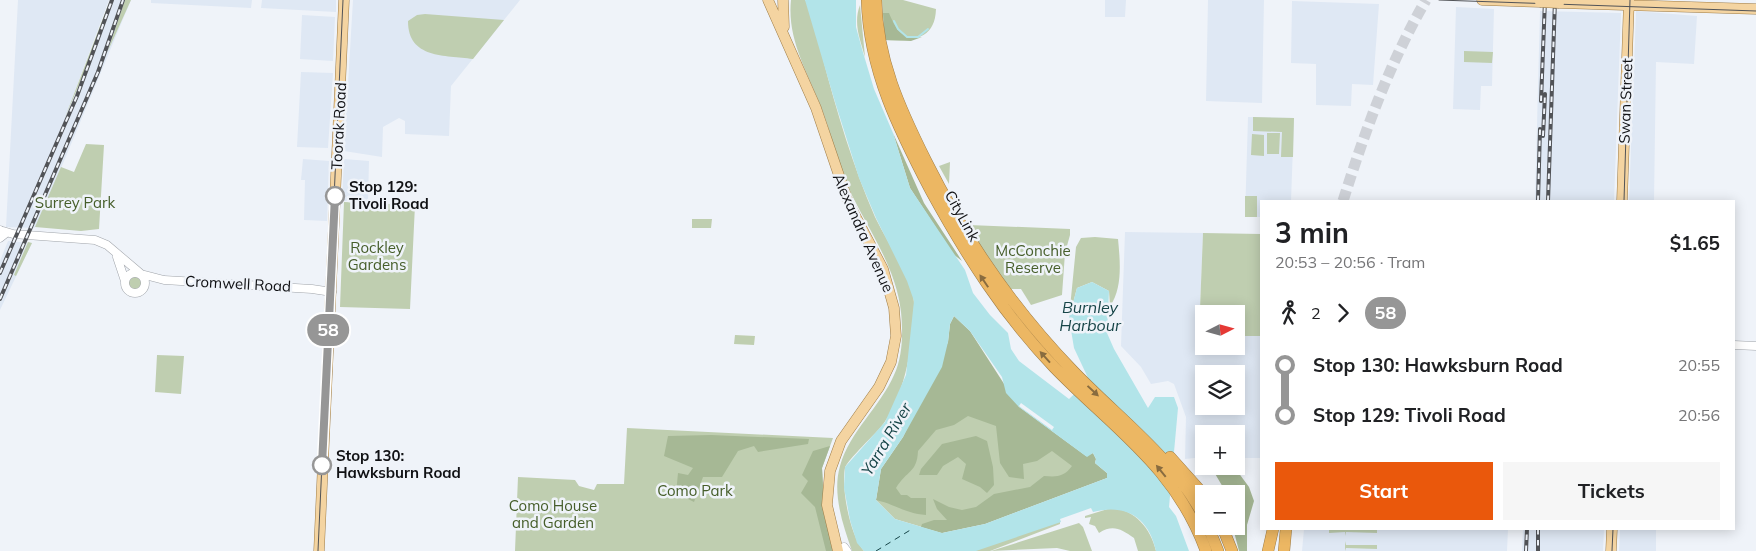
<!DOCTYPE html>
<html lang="en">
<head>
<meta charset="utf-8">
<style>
  :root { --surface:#fff; --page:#f6f6f6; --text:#202124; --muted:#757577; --accent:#ea580c }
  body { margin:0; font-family:Mulish,sans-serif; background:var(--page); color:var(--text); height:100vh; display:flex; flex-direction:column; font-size:19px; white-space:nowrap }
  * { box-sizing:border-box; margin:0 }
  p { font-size:16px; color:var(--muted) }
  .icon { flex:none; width:28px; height:28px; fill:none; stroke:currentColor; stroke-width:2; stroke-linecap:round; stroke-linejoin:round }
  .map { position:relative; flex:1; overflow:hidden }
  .side { position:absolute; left:1260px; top:200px; width:475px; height:330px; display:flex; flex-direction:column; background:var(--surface); border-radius:0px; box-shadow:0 2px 12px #0003 }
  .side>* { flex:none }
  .badge { padding:0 10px; border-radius:16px; font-size:18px; line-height:32px }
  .needle { width:32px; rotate:84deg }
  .tools { position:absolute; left:1195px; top:305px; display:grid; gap:10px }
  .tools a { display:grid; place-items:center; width:50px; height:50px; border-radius:0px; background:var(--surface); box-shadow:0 2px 12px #0003; font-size:25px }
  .map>.badge { position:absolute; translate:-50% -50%; box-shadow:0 0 0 2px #fff }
  .legs { display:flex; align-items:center; gap:8px; height:55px; padding:0 15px; font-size:16px }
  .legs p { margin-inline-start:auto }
  .head { display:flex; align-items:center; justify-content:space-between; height:85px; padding:0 15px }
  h1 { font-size:28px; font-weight:700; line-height:38px }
  .action { display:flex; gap:10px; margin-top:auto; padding:10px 15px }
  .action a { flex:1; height:58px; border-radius:0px; background:var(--accent); color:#fff; font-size:20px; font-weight:700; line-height:58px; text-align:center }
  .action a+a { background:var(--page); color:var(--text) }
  ul { padding:0 15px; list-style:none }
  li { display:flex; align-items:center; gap:18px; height:50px; font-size:19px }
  li i { display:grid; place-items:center; width:8px; height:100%; margin:0 6px; background:currentColor }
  li i::after { content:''; width:12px; height:12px; margin:-6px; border:4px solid; border-radius:50%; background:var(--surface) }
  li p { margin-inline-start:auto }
  li:first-child i { background:linear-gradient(#0000 50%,currentColor 0) }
  li:last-child i { background:linear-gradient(currentColor 50%,#0000 0) }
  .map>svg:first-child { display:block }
</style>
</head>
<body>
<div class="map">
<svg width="1756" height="551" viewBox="0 0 1756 551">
  <rect width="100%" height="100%" fill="#eff3f9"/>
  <path fill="#dfe8f4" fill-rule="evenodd" d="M 18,0 L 109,0 L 64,120 L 89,61 L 110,0 L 131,0 L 37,226 L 34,228 L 6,227 Z
    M 151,0 L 252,0 L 251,8 L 151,3 Z
    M 262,0 L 336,0 L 336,12 L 261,8 Z
    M 353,0 L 520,0 L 451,86 L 449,136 L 405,134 L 405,121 L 399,118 L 383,127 L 382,157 L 344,151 Z
    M 1105,0 L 1126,0 L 1125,17 L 1105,17 Z
    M 1208,0 L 1264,0 L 1262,103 L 1206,101 Z
    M 1292,1 L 1379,4 L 1373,85 L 1352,84 L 1351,106 L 1316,105 L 1316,64 L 1291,63 Z
    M 1456,7 L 1494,9 L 1492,86 L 1481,86 L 1480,110 L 1453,109 Z
    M 1540,11 L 1621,13 L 1614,201 L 1535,201 Z
    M 1636,11 L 1697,16 L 1694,64 L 1656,62 L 1654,201 L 1629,201 Z
    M 302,15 L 335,17 L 333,61 L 300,59 Z
    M 301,72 L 333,73 L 328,148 L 297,147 Z
    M 1248,117 L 1294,118 L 1291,201 L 1261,201 L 1261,217 L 1245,217 Z
    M 303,159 L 329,161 L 327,221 L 304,220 L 305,180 L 301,180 Z
    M 344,159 L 369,161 L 368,201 L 342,201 Z
    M 1125,232 L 1203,233 L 1199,334 L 1204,335 L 1204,346 L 1236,346 L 1236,336 L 1261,336 L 1261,458 L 1236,458 L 1236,434 L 1204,434 L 1204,457 L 1185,459 L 1186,417 L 1174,384 L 1168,381 L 1151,384 L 1141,367 L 1121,346 ZM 1204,374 L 1236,374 L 1236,406 L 1204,406 Z
    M 8,241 L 32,243 L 0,310 L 0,261 Z
    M 1304,529 L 1508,529 L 1507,551 L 1302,551 Z
    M 1523,529 L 1604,529 L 1603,551 L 1522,551 Z
    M 1620,529 L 1656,529 L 1656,551 L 1619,551 Z"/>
  <path fill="#bfceb0" d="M 110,0 L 89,61 L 64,120 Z
    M 125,0 L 131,0 L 107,53 Z
    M 791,0 L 805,0 L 809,5 C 812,23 819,41 823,59 C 837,113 853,166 875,217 C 885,238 914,282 914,303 C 914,340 906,392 884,423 C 877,433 847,460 845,468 C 841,488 850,536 864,551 L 852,551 C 843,525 832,494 840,466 C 850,431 880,407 894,375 C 903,356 903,332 901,312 C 896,266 867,228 848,187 C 836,160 831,131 820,104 C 806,70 787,38 791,0 Z
    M 882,0 L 903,0 L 936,9 C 935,41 911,41 885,40 Z
    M 860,5 L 865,57 C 860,39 853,23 860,5 Z
    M 425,14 L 504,20 L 473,59 C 445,55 408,59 408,21 L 417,15 Z
    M 1464,51 L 1493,52 L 1492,63 L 1464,62 Z
    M 1253,117 L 1294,118 L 1293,157 L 1281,157 L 1282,132 L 1253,131 Z
    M 1267,133 L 1280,133 L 1279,154 L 1267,154 Z
    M 1252,134 L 1264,135 L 1264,156 L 1251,155 Z
    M 86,144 L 104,145 L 99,229 L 81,231 L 35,227 L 61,167 L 74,172 Z
    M 950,162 L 949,184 L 939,166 Z
    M 1245,196 L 1257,196 L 1257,217 L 1245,217 Z
    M 344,202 L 415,205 L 410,309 L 340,307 Z
    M 692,219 L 712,219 L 711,228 L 692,228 Z
    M 969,225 L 1070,229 L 1070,235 L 1065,253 L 1062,295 L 1031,305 L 1021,289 L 1010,289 L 968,228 L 971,228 Z
    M 1203,233 L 1261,234 L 1261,336 L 1236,336 L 1236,314 L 1204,314 L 1204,335 L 1199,334 Z
    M 1095,237 L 1118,239 C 1120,260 1123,288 1110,306 L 1109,291 L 1092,282 L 1077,288 L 1069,318 L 1076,247 L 1081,238 Z
    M 28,242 L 32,243 L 16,276 L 14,275 Z
    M128 282a8 8 0 1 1 16 0a8 8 0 1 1-16 0Z
    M 735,335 L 755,336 L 754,345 L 734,344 Z
    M 157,355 L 184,356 L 181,394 L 155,392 Z
    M 934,383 L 1019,407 L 1095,463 L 942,533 L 895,519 L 876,500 Z
    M 627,428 L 833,438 L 822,468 L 824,503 L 834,551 L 515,551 L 518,477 L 575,480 L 579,486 L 594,490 L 597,484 L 624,484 Z
    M 1111,508 C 1135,509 1151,529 1156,551 L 1138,551 L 1134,538 C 1121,529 1113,524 1099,533 L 1095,526 L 1089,524 L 1091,517 L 1085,518 L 1085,516 Z
    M 1060,519 L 1060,524 L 990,551 L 962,551 Z
    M 1079,523 L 1083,527 L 1092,551 L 1070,551 L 1057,548 L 991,551 Z
    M 1329,529 L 1377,529 L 1377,533 L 1346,532 L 1345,536 L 1345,532 L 1329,533 Z
    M 1345,541 L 1346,545 L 1377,545 L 1377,549 L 1346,548 L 1345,551 Z"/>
  <path fill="#a6b895" d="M 883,13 L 889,13 C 896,30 902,40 922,37 L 911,41 L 885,40 Z
    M 893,133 L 924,203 L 962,261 L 953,254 L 910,188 Z
    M 954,316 L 970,331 L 1019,407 L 1086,456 L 1093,453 L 1096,459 L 1095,463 L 1107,473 L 1107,478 L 985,524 L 942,533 L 921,527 L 922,524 L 934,520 L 947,520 L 937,509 L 933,499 L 949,507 L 962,510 L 976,507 L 994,494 L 1030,487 L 1044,476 C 1057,477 1064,477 1072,466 L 1052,451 L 1037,461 L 1023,464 L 1024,479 L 1009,477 L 1000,463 L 996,426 L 968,416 L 954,425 L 936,430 L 918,451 C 917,473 907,470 896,488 L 901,495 L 907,495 L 911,498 L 926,498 L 926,515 C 904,513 897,505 876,500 L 881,469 L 903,437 L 948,342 L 950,324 Z
    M 711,435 L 809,439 L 808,444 L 758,452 L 754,446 L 738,451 L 722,477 L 703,477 L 694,502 L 676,493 L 678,473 L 688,475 L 693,468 L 664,456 L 668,436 Z
    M 976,436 L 987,441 L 993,467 L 994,485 L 987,493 L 980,487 L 962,479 L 966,464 L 958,457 L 943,466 L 937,475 L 919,475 L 921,469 L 942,444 Z
    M 830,446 L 822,468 L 824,503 L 834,551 L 826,551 L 815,507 L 801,493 L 808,481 L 802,475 L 813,451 Z
    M 1235,468 L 1249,487 L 1254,501 L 1247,525 L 1247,551 L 1239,551 L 1233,528 L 1236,526 L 1236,494 L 1227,494 L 1214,472 Z"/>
  <path fill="#b2e4e9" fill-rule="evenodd" d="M 805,0 L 856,0 L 856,27 L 862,49 L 874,89 L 893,133 L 910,188 L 965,270 L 973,293 L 990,315 L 1008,333 L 1011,349 L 1019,361 L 1069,399 L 1089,380 L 1074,348 L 1069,318 L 1077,288 L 1092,282 L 1109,291 L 1107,333 L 1114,349 L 1148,408 L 1155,397 L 1174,397 L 1178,408 L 1169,507 L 1176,516 L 1189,551 L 1156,551 C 1149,518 1126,503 1093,512 L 1091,508 L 1060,519 L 1061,522 L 976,551 L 864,551 L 857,543 L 850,520 L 844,488 L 845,467 L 885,422 L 906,375 L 914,301 L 907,281 L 876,218 L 859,178 L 835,102 ZM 954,316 L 970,331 L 1002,377 L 1006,393 L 1019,407 L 1087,457 L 1093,453 L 1096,459 L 1095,463 L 1107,473 L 1107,478 L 985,524 L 942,533 L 895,519 L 876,500 L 881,469 L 903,437 L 942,367 L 948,342 L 950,324 Z"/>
  <path fill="#eff3f9" d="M 1021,403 L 1054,427 L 1052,430 L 1023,409 L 1019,406 Z"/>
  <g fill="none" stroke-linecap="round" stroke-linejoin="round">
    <path stroke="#b2e4e9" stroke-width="2" d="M 894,21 L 898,29 L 907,37 L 918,37 L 928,29"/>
    <path stroke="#174548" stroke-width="1" stroke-dasharray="6 5" stroke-linecap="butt" d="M 876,551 L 912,529"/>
    <path stroke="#ced1d7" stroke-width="11" stroke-dasharray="11 5.5" stroke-linecap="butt" d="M 1343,201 C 1365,131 1389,64 1426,0"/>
    <defs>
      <path id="minor" d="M 0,230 L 5,234 L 0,238
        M 3,231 L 13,234 L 95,240 L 107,245 L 140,273
        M 117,257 L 125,281
        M125 283a10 10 0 1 1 20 0a10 10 0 1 1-20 0Z
        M 141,274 L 164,280 L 312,289 L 332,292
        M 1734,345 L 1756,346
        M 844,547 L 847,551"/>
      <path id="major" d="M 768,0 L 816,108 L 848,202 L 883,269 L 894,308 L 896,336 L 891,362 L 879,387 L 841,441 L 830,471 L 827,505 L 838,551
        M 783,0 L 784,27
        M 1482,0 L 1540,2
        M 1559,3 L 1756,9
        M 1622,201 L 1629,0
        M 319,551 L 344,0
        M 1611,551 L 1612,529"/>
      <path id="highway" d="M 867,0 C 869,70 899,130 931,191 C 966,255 1004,315 1054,367 C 1114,429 1175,466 1206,551
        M 876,0 C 877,59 900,109 926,161 C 965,239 1012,308 1073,371 C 1119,419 1173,457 1204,517
        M 1170,457 L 1204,495
        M 1208,526 L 1218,551
        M 1222,526 L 1232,551
        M 1268,551 L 1273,529
        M 1284,551 L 1286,529"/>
    </defs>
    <use href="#minor" stroke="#a0a4aa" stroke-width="9"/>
    <use href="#major" stroke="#9f7d47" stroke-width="11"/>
    <use href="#highway" stroke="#9f7d47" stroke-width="12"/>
    <use href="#minor" stroke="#fff" stroke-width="8"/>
    <use href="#major" stroke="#f4d4a1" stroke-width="10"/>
    <use href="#highway" stroke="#ecb763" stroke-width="11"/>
    <path stroke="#515357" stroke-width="1" d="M 1439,0 L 1756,11
      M 1624,201 L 1630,0
      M 318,551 L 343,0
      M 1612,551 L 1613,529"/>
    <defs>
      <path id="rail" d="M 1541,101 L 1545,0
        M 1543,136 L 1545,94
        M 1538,201 L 1540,129
        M 1548,201 L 1555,0
        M 0,273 L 77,96 L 112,0
        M 0,299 L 98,72 L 123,0
        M 1538,529 L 1538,551
        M 1526,551 L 1527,529"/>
    </defs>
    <use href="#rail" stroke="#515357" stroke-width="4"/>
    <use href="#rail" stroke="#eff3f9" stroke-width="2" stroke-dasharray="5.5" stroke-linecap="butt"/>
    <defs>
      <path id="major-bridge" d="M 1540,2 L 1559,3"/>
    </defs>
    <use href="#major-bridge" stroke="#9f7d47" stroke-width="11" stroke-linecap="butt"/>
    <use href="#major-bridge" stroke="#f4d4a1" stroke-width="10"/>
  </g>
  <defs><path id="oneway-solid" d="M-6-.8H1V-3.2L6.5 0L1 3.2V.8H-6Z" transform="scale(1.25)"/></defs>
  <g fill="#896c3f">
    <use href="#oneway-solid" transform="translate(984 281) rotate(-124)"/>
    <use href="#oneway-solid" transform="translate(1045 357) rotate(-132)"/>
    <use href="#oneway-solid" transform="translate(1093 391) rotate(43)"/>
    <use href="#oneway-solid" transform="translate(1161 471) rotate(-129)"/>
  </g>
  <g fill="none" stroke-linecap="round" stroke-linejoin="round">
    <defs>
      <path id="line-1" d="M 322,465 L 335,196"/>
    </defs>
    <use href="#line-1" stroke="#fff" stroke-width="11"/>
    <use href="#line-1" stroke="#969696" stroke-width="8"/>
  </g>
  <g fill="#fff" stroke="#969696" stroke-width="2.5">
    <circle cx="335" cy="196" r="9"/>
    <circle cx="322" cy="465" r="9"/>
  </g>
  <g text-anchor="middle" stroke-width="5" stroke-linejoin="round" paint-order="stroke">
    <g font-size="15" fill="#101114" stroke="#eff3f9">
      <text transform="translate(1626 101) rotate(-88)" y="5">Swan Street</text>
      <text transform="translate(339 126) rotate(-87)" y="5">Toorak Road</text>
      <text transform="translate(962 216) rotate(61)" y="5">CityLink</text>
      <text transform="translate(863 233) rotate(66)" y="5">Alexandra Avenue</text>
      <text transform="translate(238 284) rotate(3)" y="5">Cromwell Road</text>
    </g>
    <g font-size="15" font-weight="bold" fill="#101114" stroke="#eff3f9" text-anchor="start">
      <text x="349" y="192">Stop 129:<tspan x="349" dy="17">Tivoli Road</tspan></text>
      <text x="336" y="461">Stop 130:<tspan x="336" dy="17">Hawksburn Road</tspan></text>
    </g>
    <g font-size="15" fill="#465e2a" stroke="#eff3f9">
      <text x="75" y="208">Surrey Park</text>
      <text x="377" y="253">Rockley<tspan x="377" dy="17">Gardens</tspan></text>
      <text x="1033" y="256">McConchie<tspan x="1033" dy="17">Reserve</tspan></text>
      <text x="695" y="496">Como Park</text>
      <text x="553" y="511">Como House<tspan x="553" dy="17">and Garden</tspan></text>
    </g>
    <g font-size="16" font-style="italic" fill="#174548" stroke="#eff3f9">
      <text x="1090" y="313">Burnley<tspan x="1090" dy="18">Harbour</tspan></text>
      <text transform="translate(886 439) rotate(-59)" y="6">Yarra River</text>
    </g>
  </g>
</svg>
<div class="tools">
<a><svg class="needle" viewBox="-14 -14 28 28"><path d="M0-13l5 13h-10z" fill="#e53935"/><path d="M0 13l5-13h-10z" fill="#757577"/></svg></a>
<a><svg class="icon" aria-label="layers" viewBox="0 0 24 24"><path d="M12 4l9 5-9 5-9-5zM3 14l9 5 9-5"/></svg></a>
<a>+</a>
<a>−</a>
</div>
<b class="badge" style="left:328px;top:330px;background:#969696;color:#fff">58</b>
<section class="side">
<div class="head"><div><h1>3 min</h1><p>20:53 – 20:56 · Tram</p></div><b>$1.65</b></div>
<div class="legs"><svg class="icon" aria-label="walk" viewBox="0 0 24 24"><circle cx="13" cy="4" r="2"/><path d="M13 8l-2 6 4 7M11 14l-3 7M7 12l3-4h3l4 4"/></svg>2<svg class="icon" aria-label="forward" viewBox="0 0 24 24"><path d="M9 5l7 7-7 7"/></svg><b class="badge" style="background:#969696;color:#fff">58</b></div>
<ul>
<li><i style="color:#969696"></i><b>Stop 130: Hawksburn Road</b><p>20:55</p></li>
<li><i style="color:#969696"></i><b>Stop 129: Tivoli Road</b><p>20:56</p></li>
</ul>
<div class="action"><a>Start</a><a>Tickets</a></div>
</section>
</div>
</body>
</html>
